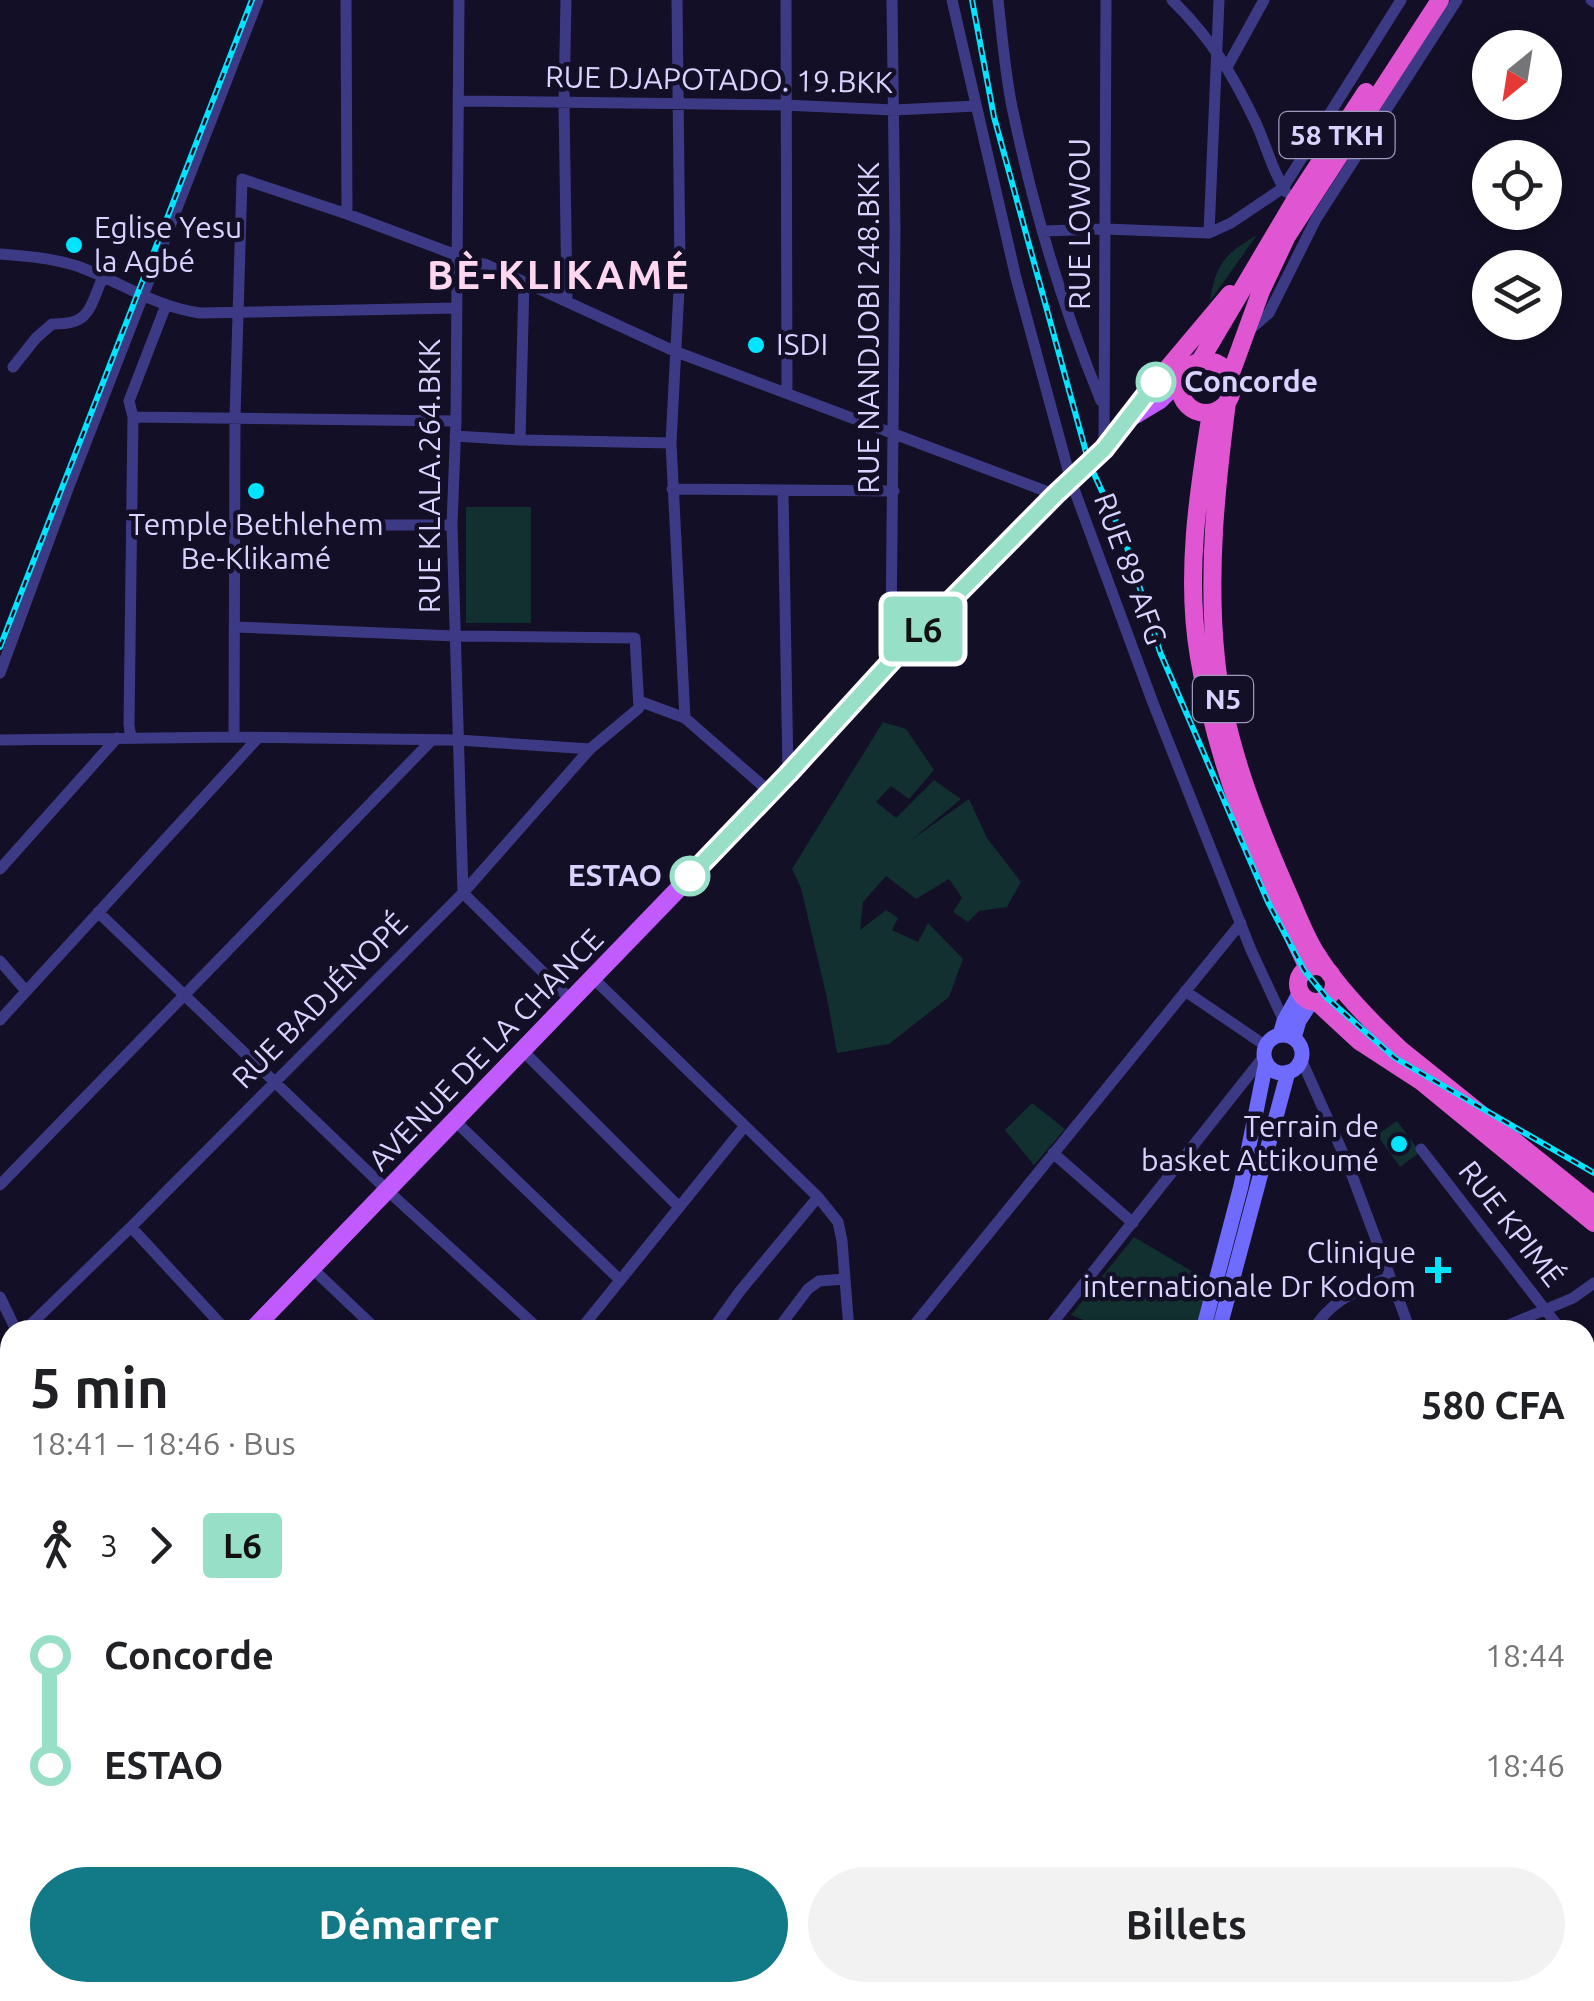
<!DOCTYPE html>
<html lang="fr">
<head>
<meta charset="utf-8">
<style>
  :root { --surface:#fff; --page:#f2f2f2; --text:#202124; --muted:#757577; --accent:#127987 }
  body { margin:0; font-family:Ubuntu,sans-serif; background:var(--page); color:var(--text); height:100vh; display:flex; flex-direction:column; font-size:38px; white-space:nowrap }
  * { box-sizing:border-box; margin:0 }
  p { font-size:32px; color:var(--muted) }
  .icon { flex:none; width:55px; height:55px; fill:none; stroke:currentColor; stroke-width:2; stroke-linecap:round; stroke-linejoin:round }
  .map { position:relative; flex:1; overflow:hidden }
  .side { position:absolute; left:0px; top:1320px; width:1595px; height:682px; display:flex; flex-direction:column; background:var(--surface); border-radius:30px 30px 0 0; box-shadow:0 5px 15px #0003 }
  .side>* { flex:none }
  .badge { padding:0 20px; border-radius:8px; font-size:35px; line-height:65px }
  .needle { width:65px; rotate:210deg }
  .tools { position:absolute; left:1472px; top:30px; display:grid; gap:20px }
  .tools a { display:grid; place-items:center; width:90px; height:90px; border-radius:50%; background:var(--surface); box-shadow:0 5px 15px #0003; font-size:50px }
  .map>.badge { position:absolute; translate:-50% -50%; box-shadow:0 0 0 5px #fff }
  .legs { display:flex; align-items:center; gap:15px; height:110px; padding:0 30px; font-size:32px }
  .legs p { margin-inline-start:auto }
  .overview { display:flex; align-items:center; justify-content:space-between; height:170px; padding:0 30px }
  h1 { font-size:55px; font-weight:700; line-height:75px }
  .button { display:flex; gap:20px; margin-top:auto; padding:20px 30px }
  .button a { flex:1; height:115px; border-radius:60px; background:var(--accent); color:#fff; font-size:40px; font-weight:700; line-height:115px; text-align:center }
  .button a+a { background:var(--page); color:var(--text) }
  ul { padding:0 30px; list-style:none }
  li { display:flex; align-items:center; gap:35px; height:110px; font-size:38px }
  li i { display:grid; place-items:center; width:15px; height:100%; margin:0 12px; background:currentColor }
  li i::after { content:''; width:25px; height:25px; margin:-12px; border:8px solid; border-radius:50%; background:var(--surface) }
  li p { margin-inline-start:auto }
  li:first-child i { background:linear-gradient(#0000 50%,currentColor 0) }
  li:last-child i { background:linear-gradient(currentColor 50%,#0000 0) }
  .map>svg:first-child { display:block }
</style>
</head>
<body>
<div class="map">
<svg width="1594" height="2001" viewBox="0 0 1594 2001">
  <rect width="100%" height="100%" fill="#130f26"/>
  <path fill="#12302f" d="M 1257,235 L 1210,301 C 1216,263 1225,254 1257,235 Z
    M 466,507 L 531,507 L 531,623 L 466,623 Z
    M 883,722 L 906,729 L 934,770 L 909,799 L 891,786 L 876,802 L 896,818 L 934,780 L 961,799 L 910,841 L 969,799 L 987,838 L 1021,882 L 1007,907 L 979,911 L 968,922 L 953,912 L 962,898 L 949,879 L 916,899 L 886,876 L 863,902 L 860,930 L 886,910 L 898,918 L 892,930 L 918,942 L 928,923 L 963,959 L 949,997 L 889,1044 L 837,1053 L 827,998 L 801,888 L 792,869 Z
    M 1032,1103 L 1065,1129 L 1034,1165 L 1005,1130 Z
    M 1397,1121 L 1420,1152 L 1400,1167 L 1377,1135 Z
    M 1134,1237 L 1210,1282 L 1196,1330 L 1109,1330 L 1071,1315 Z"/>
  <g fill="none" stroke-linecap="round" stroke-linejoin="round">
    <path stroke="#3d3a85" stroke-width="11" d="M 346,0 L 347,214
      M 459,0 L 456,421 L 452,525 L 463,893 L 571,1000
      M 566,0 L 564,102 L 567,300
      M 677,0 L 680,270 L 671,443 L 685,718
      M 786,0 L 787,392
      M 892,0 L 895,229 L 891,634 L 897,656
      M 952,0 L 1016,278 L 1071,481 L 1153,703 L 1251,950 L 1284,1021
      M 998,0 C 1002,35 1005,72 1012,107 C 1033,208 1062,306 1101,401
      M 1172,0 C 1210,37 1232,73 1255,121 C 1266,144 1272,171 1286,192
      M 1591,0 L 1594,2
      M 1227,67 L 1264,0
      M 460,101 L 784,105 L 894,110 L 976,106
      M 1042,231 L 1105,229 L 1209,233 L 1231,223 L 1283,188 L 1401,0
      M 1209,233 L 1219,0
      M 0,254 C 26,256 52,258 77,266 C 119,281 155,307 200,313 L 455,308
      M 456,263 L 485,264 L 674,351 L 1056,495
      M 1247,332 L 1269,313 L 1316,219 L 1457,0
      M 13,367 L 36,338 L 52,324 C 91,325 89,308 103,277
      M 133,417 L 456,421
      M 455,436 L 520,440 L 671,443
      M 520,440 L 524,282
      M 1104,446 L 1106,0
      M 672,489 L 894,491
      M 783,492 L 788,772
      M 235,525 L 452,525
      M 0,673 L 69,486 L 258,0
      M 639,701 L 685,718 L 771,793
      M 234,737 L 235,417 L 242,179 L 347,214 L 456,255
      M 131,738 L 129,725 L 133,417 L 129,401 L 166,305
      M 0,740 L 234,737 L 458,740 L 590,749
      M 0,869 L 117,738
      M 98,912 L 388,1191 L 540,1330
      M 0,961 L 26,991
      M 593,978 L 818,1197 L 838,1222 L 842,1241 L 849,1330
      M 1185,991 L 1266,1046
      M 0,1020 L 258,738
      M 523,1051 L 679,1207
      M 1301,1059 L 1347,1162 L 1410,1330
      M 455,1121 L 620,1280
      M 1421,1149 L 1561,1330
      M 1053,1153 L 1133,1223
      M 0,1185 L 431,741
      M 131,1227 L 226,1330
      M 313,1269 L 377,1330
      M 0,1297 L 16,1330
      M 25,1330 L 131,1227 L 463,893 L 590,749 L 639,708 L 635,638 L 455,636 L 235,627
      M 580,1330 L 744,1127
      M 712,1330 L 740,1291 L 818,1197
      M 777,1330 L 808,1289 L 819,1281 L 845,1279
      M 910,1330 L 1241,923
      M 1047,1330 L 1265,1055
      M 1313,1330 C 1333,1298 1356,1292 1389,1277
      M 1497,1330 L 1573,1298 L 1594,1283
      M 0,1355 L 10,1345
      M 1585,1364 L 1594,1376 L 1585,1379
      M 1585,1548 L 1594,1545
      M 0,1700 L 10,1709
      M 1585,1702 L 1594,1698
      M 1585,1747 L 1594,1769
      M 0,1872 L 10,1880
      M 0,1899 L 10,1889
      M 163,1992 L 174,2001
      M 416,1992 L 477,2001
      M 658,1992 L 666,2001
      M 1326,1992 L 1330,2001
      M 1440,1992 L 1444,2001
      M 1553,1992 L 1556,2001
      M 0,1995 L 10,1974
      M 142,2001 L 150,1992
      M 225,2001 L 232,1992
      M 365,2001 L 371,1992
      M 799,2001 L 806,1992
      M 915,2001 L 916,1992
      M 1018,2001 L 1019,1992
      M 1212,2001 L 1212,1992"/>
    <path stroke="#6f6bff" stroke-width="15" d="M 1280,1035 L 1284,1021 L 1300,992
      M1264 1054a19 19 0 1 1 38 0a19 19 0 1 1-38 0Z
      M 1294,1038 L 1299,1021 L 1312,1001
      M 1203,1330 L 1241,1186 L 1266,1062
      M 1219,1330 L 1288,1072
      M 1069,2001 L 1070,1992
      M 1083,2001 L 1084,1992"/>
    <path stroke="#c25bff" stroke-width="18" d="M 1135,415 L 1160,400 L 1181,379
      M 252,1330 L 771,793 L 897,656 L 1056,495 L 1104,449 L 1156,382 L 1171,373 L 1185,371
      M 0,1586 L 10,1576"/>
    <path stroke="#e055d1" stroke-width="18" d="M1180 387a26 26 0 1 1 52 0a26 26 0 1 1-52 0Z
      M 1200,361 L 1294,202 L 1366,92
      M 1230,376 L 1261,291 L 1287,236 L 1440,0
      M 1156,382 L 1230,294
      M 1227,402 C 1216,488 1207,573 1216,659 C 1224,739 1255,818 1287,891 C 1296,911 1304,934 1316,953 C 1337,988 1371,1022 1401,1050 L 1594,1205
      M 1211,413 C 1198,493 1185,576 1199,657 C 1217,765 1260,870 1308,968
      M1298 984a18 18 0 1 1 36 0a18 18 0 1 1-36 0Z
      M 1317,1002 L 1359,1041 L 1422,1082 L 1594,1223"/>
    <defs>
      <path id="rail" d="M 972,0 L 994,117 L 1089,463 L 1125,541 L 1160,652 L 1268,902 L 1304,970 L 1327,998 L 1395,1058 L 1594,1173
        M 0,647 L 252,0"/>
    </defs>
    <use href="#rail" stroke="#00e5ff" stroke-width="6"/>
    <use href="#rail" stroke="#130f26" stroke-width="2.5" stroke-dasharray="8" stroke-linecap="butt"/>
  </g>
  <g fill="none" stroke-linecap="round" stroke-linejoin="round">
    <defs>
      <path id="line-1" d="M 690,876 L 788,774 L 896,656 L 1056,494 L 1104,449 L 1156,382"/>
    </defs>
    <use href="#line-1" stroke="#fff" stroke-width="22"/>
    <use href="#line-1" stroke="#97dfc6" stroke-width="15"/>
  </g>
  <g fill="#00e5ff" stroke="#130f26" stroke-width="4">
    <circle cx="74" cy="245" r="10"/>
    <circle cx="756" cy="345" r="10"/>
    <circle cx="256" cy="491" r="10"/>
    <circle cx="1399" cy="1144" r="10"/>
    <path d="M1433 1255h10v10h10v10h-10v10h-10v-10h-10v-10h10z"/>
  </g>
  <g fill="#fff" stroke="#97dfc6" stroke-width="5">
    <circle cx="1156" cy="382" r="18"/>
    <circle cx="690" cy="876" r="18"/>
  </g>
  <g text-anchor="middle" stroke-width="9" stroke-linejoin="round" paint-order="stroke">
    <g fill="#130f26" stroke="#9e99be" stroke-width="2.5">
      <rect x="1279.5" y="112" width="115" height="46" rx="8"/>
      <rect x="1193" y="676" width="60" height="46" rx="8"/>
    </g>
    <g font-size="28" font-weight="bold" fill="#d9d4ff">
      <text x="1337" y="145">58 TKH</text>
      <text x="1223" y="709">N5</text>
    </g>
    <g font-size="30" fill="#d9d4ff" stroke="#130f26">
      <text transform="translate(719 80) rotate(1)" y="10">RUE DJAPOTADO. 19.BKK</text>
      <text transform="translate(1080 224) rotate(-90)" y="10">RUE LOWOU</text>
      <text transform="translate(869 328) rotate(-90)" y="10">RUE NANDJOBI 248.BKK</text>
      <text transform="translate(430 476) rotate(-90)" y="10">RUE KLALA.264.BKK</text>
      <text transform="translate(1130 569) rotate(70)" y="10">RUE 89 AFG</text>
      <text transform="translate(320 1001) rotate(-45)" y="10">RUE BADJÉNOPÉ</text>
      <text transform="translate(486 1050) rotate(-46)" y="10">AVENUE DE LA CHANCE</text>
      <text transform="translate(1511 1224) rotate(52)" y="10">RUE KPIMÉ</text>
    </g>
    <g font-size="30" fill="#d9d4ff" stroke="#130f26" text-anchor="start">
      <text x="94" y="238">Eglise Yesu<tspan x="94" dy="34">la Agbé</tspan></text>
      <text x="776" y="355">ISDI</text>
      <text x="256" y="535" text-anchor="middle">Temple Bethlehem<tspan x="256" dy="34">Be-Klikamé</tspan></text>
      <text x="1379" y="1137" text-anchor="end">Terrain de<tspan x="1379" dy="34">basket Attikoumé</tspan></text>
      <text x="1416" y="1263" text-anchor="end">Clinique<tspan x="1416" dy="34">internationale Dr Kodom</tspan></text>
    </g>
    <g font-size="30" font-weight="bold" fill="#d9d4ff" stroke="#130f26" text-anchor="start">
      <text x="1184" y="392">Concorde</text>
      <text x="662" y="886" text-anchor="end">ESTAO</text>
    </g>
    <g font-size="40" font-weight="bold" letter-spacing="2.5" fill="#ffd6f0" stroke="#130f26">
      <text x="559" y="289">BÈ-KLIKAMÉ</text>
    </g>
  </g>
</svg>
<div class="tools">
<a><svg class="needle" viewBox="-14 -14 28 28"><path d="M0-13l5 13h-10z" fill="#e53935"/><path d="M0 13l5-13h-10z" fill="#757577"/></svg></a>
<a><svg class="icon" aria-label="locate" viewBox="0 0 24 24"><circle cx="12" cy="12" r="6"/><path d="M12 2v4M12 18v4M2 12h4M18 12h4"/></svg></a>
<a><svg class="icon" aria-label="layers" viewBox="0 0 24 24"><path d="M12 4l9 5-9 5-9-5zM3 14l9 5 9-5"/></svg></a>
</div>
<b class="badge" style="left:923px;top:629px;background:#97dfc6;color:#111">L6</b>
<section class="side">
<div class="overview"><div><h1>5 min</h1><p>18:41 – 18:46 · Bus</p></div><b>580 CFA</b></div>
<div class="legs"><svg class="icon" aria-label="walk" viewBox="0 0 24 24"><circle cx="13" cy="4" r="2"/><path d="M13 8l-2 6 4 7M11 14l-3 7M7 12l3-4h3l4 4"/></svg>3<svg class="icon" aria-label="forward" viewBox="0 0 24 24"><path d="M9 5l7 7-7 7"/></svg><b class="badge" style="background:#97dfc6;color:#111">L6</b></div>
<ul>
<li><i style="color:#97dfc6"></i><b>Concorde</b><p>18:44</p></li>
<li><i style="color:#97dfc6"></i><b>ESTAO</b><p>18:46</p></li>
</ul>
<div class="button"><a>Démarrer</a><a>Billets</a></div>
</section>
</div>
</body>
</html>
